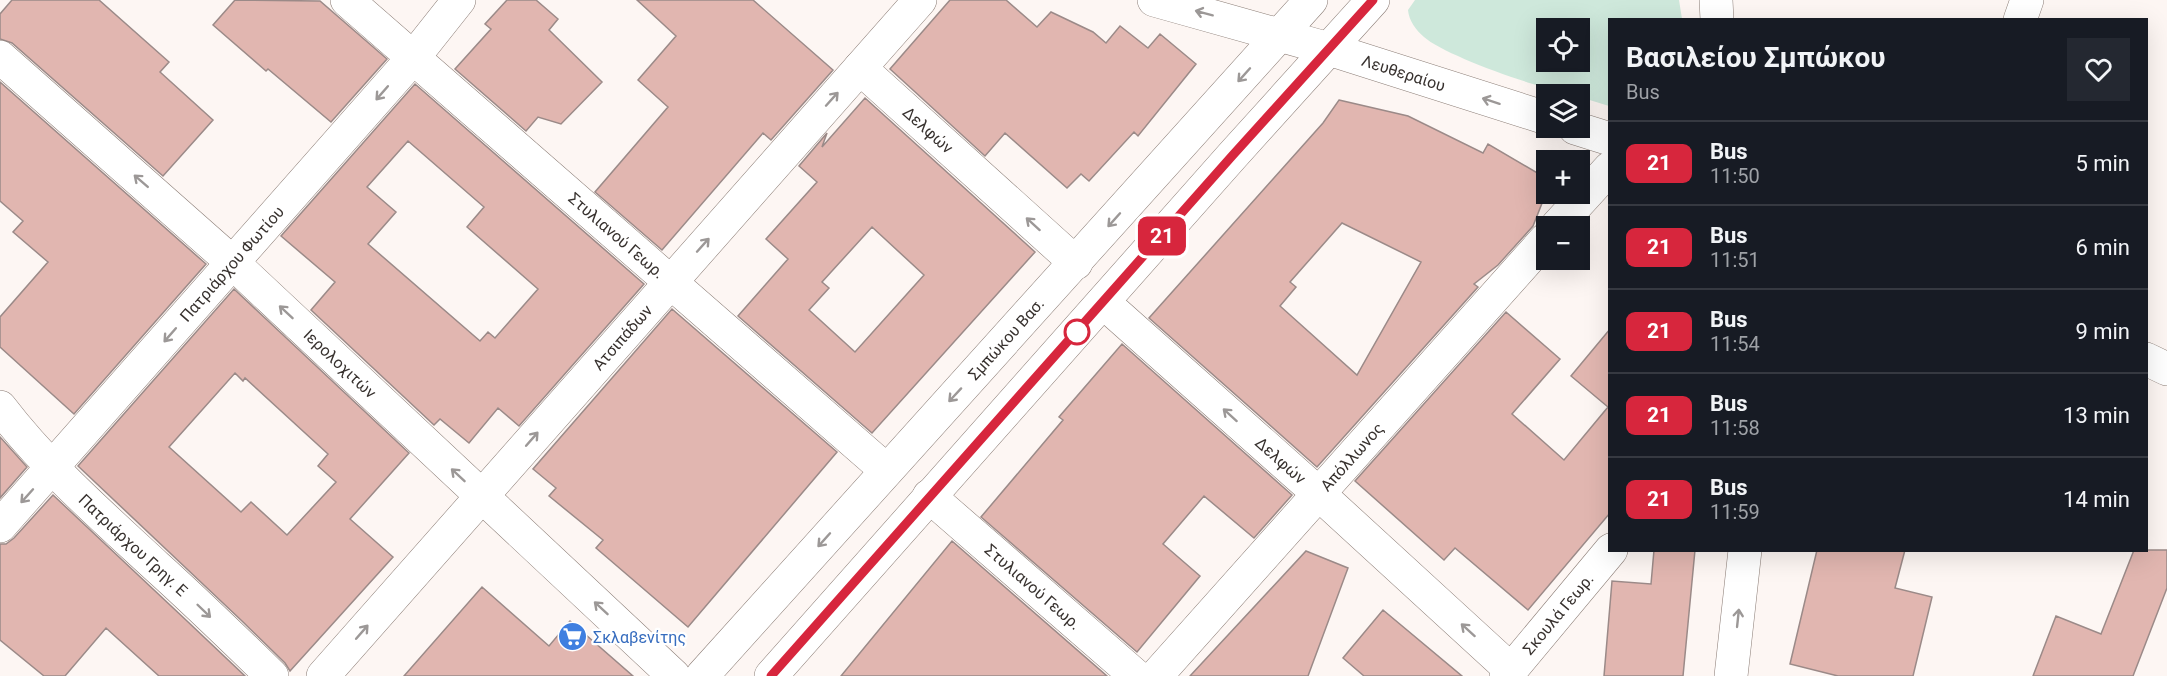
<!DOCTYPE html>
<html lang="en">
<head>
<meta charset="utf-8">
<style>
  :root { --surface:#171b24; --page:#242831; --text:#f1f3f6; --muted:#9ea1a6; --line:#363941 }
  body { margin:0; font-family:Roboto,sans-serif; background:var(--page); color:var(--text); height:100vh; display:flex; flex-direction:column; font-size:22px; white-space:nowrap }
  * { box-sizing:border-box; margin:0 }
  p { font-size:20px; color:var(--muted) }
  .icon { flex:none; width:33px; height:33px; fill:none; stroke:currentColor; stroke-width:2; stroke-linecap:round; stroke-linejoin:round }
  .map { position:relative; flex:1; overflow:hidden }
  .details { position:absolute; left:1608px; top:18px; width:540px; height:534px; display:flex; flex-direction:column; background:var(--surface); border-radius:0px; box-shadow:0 6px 24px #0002 }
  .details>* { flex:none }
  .badge { padding:0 12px; border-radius:9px; font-size:21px; line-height:39px }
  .fabs { position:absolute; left:1536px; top:18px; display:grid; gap:12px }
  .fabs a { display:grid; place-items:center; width:54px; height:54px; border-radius:0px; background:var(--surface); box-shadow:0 6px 24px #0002; font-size:30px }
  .map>.badge { position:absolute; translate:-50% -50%; box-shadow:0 0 0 3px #fff }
  .round { display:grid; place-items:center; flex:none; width:63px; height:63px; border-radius:0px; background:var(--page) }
  .headline { display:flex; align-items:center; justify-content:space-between; height:102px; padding:0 18px }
  h1 { font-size:28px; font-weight:700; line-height:45px }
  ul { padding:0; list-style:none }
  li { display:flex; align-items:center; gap:18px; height:84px; padding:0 18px; border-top:2px solid var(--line) }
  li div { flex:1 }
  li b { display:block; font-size:22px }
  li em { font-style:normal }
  li .badge { min-width:66px; font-weight:700; text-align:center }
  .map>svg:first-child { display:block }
</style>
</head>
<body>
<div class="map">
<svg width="2167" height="676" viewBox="0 0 2167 676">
  <rect width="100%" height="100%" fill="#fdf6f3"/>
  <path fill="#cee8db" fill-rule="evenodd" d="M 1415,0 L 1679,0 L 1682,19 L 1610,20 L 1609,106 L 1580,97 L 1580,94 C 1551,94 1445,56 1424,37 C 1416,30 1409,21 1408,10 ZM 1546,28 L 1580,28 L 1580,62 L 1546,62 Z"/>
  <path fill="#e1b6b0" stroke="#9b8a88" stroke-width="1.5" fill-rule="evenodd" d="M 12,0 L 99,0 L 169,62 L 160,72 L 213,120 L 163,176 L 12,43 L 0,39 L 0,14 Z
    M 235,0 L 320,1 L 387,59 L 331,122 L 268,69 L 266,71 L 213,25 Z
    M 507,0 L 536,0 L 558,19 L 549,30 L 602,82 L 561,124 L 538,117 L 526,131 L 455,69 L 491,29 L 485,24 Z
    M 637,0 L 753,0 L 833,70 L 771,140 L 763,133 L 662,250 L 595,192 L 668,107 L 638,80 L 676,36 Z
    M 950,0 L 1006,0 L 1037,27 L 1051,12 L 1093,32 L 1106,43 L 1120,26 L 1148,48 L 1160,34 L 1196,64 L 1138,136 L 1134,132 L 1089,181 L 1081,174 L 1067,188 L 1005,133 L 985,156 L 890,69 Z
    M 0,82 L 206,264 L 74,414 L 0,347 L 0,317 L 48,262 L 13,232 L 23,221 L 0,201 Z
    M 415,84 L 644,284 L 519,426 L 498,408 L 469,443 L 440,419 L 434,425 L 311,310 L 335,282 L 281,236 ZM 408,141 L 484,207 L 467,227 L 538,289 L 495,338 L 488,332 L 480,341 L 368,244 L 396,212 L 367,187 Z
    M 865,98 L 1035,252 L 872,433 L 738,316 L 788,259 L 766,239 L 817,182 L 799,166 L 827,133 L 822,147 ZM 872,227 L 924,275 L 855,352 L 809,310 L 829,288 L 822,282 Z
    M 1339,100 L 1408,116 L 1483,153 L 1488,144 L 1546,178 L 1546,193 L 1533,226 L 1498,265 L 1474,284 L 1478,287 L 1317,467 L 1149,318 L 1323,123 ZM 1342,223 L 1421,262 L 1357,375 L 1280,306 L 1296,287 L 1290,282 Z
    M 234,289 L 409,453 L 350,519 L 393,557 L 290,671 L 285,663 L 242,621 L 78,466 ZM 235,373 L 243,381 L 245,378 L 328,454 L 318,466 L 336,482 L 287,535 L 251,502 L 241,512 L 169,447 Z
    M 672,309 L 837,452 L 688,627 L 596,548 L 603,540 L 549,496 L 556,488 L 533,469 Z
    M 1506,312 L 1560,359 L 1512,414 L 1564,460 L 1608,407 L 1571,376 L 1610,329 L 1610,513 L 1528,610 L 1455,548 L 1444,560 L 1355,481 Z
    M 1122,344 L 1292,495 L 1254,538 L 1204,496 L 1163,544 L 1200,576 L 1137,652 L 981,517 L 1063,420 L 1059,417 Z
    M 0,437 L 27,467 L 0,498 Z
    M 53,495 L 187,621 L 245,676 L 159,676 L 106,628 L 65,676 L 44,676 L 0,640 L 0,544 L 6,544 L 14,538 Z
    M 952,541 L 1107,676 L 841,676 Z
    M 1654,550 L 1695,550 L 1683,676 L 1604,676 L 1612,581 L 1651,584 Z
    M 1817,550 L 1905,550 L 1895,588 L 1932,597 L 1913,676 L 1838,676 L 1790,664 Z
    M 2134,550 L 2167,550 L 2167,588 L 2133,676 L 2033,676 L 2056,616 L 2101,634 Z
    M 1306,551 L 1348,568 L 1308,676 L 1190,676 Z
    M 482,587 L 549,646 L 570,621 L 633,676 L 404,676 Z
    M 1383,610 L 1462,676 L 1364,676 L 1343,658 Z"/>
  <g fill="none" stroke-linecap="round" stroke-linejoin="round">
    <defs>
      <g id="street">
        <path id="s1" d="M 347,0 L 886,470"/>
        <path id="s2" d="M 1154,0 L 1329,49 L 1546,118"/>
        <path d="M 2020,20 L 2027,0"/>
        <path id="s3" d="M 0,57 L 233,263 L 674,676"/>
        <path id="s4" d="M 860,68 L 1076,263"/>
        <path d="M 1575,128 L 1610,139"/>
        <path d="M 1557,226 L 1610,168"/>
        <path id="s5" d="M 1103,302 L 1319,494 L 1511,670"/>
        <path d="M 2146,359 L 2167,369"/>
        <path id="s6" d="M 0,407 C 45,466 101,515 156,566 C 196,602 234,639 272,676"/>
        <path id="s7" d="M 929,496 L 1136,676"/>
        <path id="s8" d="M 0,526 L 413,58 L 459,0"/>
        <path id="s9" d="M 323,676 L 920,0"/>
        <path id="s10" d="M 1156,676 L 1546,239"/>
        <path id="s11" d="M 1506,676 L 1611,550"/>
      </g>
      <g id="secondary">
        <path d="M 1716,0 L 1717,20"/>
        <path id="s12" d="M 702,676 L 1311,0"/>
        <path d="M 771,676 L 1232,156 L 1373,0"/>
        <path d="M 1731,676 L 1745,550"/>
      </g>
    </defs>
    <use href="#street" stroke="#8b7d76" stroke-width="34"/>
    <use href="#secondary" stroke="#8b7d76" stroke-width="34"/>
    <use href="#street" stroke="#fff" stroke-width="33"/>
    <use href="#secondary" stroke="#fff" stroke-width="33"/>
  </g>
  <defs><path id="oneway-shaft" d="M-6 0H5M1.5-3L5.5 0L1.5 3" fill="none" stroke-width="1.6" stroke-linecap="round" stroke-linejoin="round" transform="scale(1.5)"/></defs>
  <g stroke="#9c9897">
    <use href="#oneway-shaft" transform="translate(1204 13) rotate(-165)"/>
    <use href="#oneway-shaft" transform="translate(1244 75) rotate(132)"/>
    <use href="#oneway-shaft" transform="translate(382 93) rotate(131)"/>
    <use href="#oneway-shaft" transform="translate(832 99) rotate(-48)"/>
    <use href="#oneway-shaft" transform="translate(1491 101) rotate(-162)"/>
    <use href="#oneway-shaft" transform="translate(141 181) rotate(-139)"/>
    <use href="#oneway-shaft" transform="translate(1114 220) rotate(132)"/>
    <use href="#oneway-shaft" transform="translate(1033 224) rotate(-138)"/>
    <use href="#oneway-shaft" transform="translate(703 245) rotate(-48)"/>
    <use href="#oneway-shaft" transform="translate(286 312) rotate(-137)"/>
    <use href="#oneway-shaft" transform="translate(170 335) rotate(131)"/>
    <use href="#oneway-shaft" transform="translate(955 395) rotate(133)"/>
    <use href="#oneway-shaft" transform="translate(1230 415) rotate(-138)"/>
    <use href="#oneway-shaft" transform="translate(532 439) rotate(-49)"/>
    <use href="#oneway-shaft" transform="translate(458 475) rotate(-137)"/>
    <use href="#oneway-shaft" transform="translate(27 496) rotate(132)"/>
    <use href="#oneway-shaft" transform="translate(824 540) rotate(132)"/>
    <use href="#oneway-shaft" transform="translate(601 608) rotate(-137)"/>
    <use href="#oneway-shaft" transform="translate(204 611) rotate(44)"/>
    <use href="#oneway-shaft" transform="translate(1738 618) rotate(-84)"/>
    <use href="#oneway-shaft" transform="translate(1468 630) rotate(-138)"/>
    <use href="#oneway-shaft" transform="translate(362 632) rotate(-49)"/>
  </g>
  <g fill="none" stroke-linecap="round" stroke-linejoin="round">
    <defs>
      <path id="line" d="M 771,676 L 1232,156 L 1373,0"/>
    </defs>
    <use href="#line" stroke="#fff" stroke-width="14"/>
    <use href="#line" stroke="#d7263d" stroke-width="9"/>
  </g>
  <defs>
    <symbol id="supermarket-disc" viewBox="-11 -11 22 22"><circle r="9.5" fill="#3f7fe0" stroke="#fff"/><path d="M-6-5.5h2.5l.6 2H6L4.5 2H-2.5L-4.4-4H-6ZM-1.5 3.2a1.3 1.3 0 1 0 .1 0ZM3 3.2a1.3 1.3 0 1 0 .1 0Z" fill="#fff"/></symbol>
  </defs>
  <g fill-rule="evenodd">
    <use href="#supermarket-disc" x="556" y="620" width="33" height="33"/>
  </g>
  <circle fill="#fff" stroke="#d7263d" stroke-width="3" cx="1077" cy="332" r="12"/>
  <g text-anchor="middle" stroke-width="4.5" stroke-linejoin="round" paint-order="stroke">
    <g font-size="16" fill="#38322f" stroke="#fff">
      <text dy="6" stroke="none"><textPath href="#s2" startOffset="260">Λευθεραίου</textPath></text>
      <text dy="6" stroke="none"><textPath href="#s4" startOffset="92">Δελφών</textPath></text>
      <text dy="6" stroke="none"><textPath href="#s1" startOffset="358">Στυλιανού Γεωρ.</textPath></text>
      <text dy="6" stroke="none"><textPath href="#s8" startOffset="350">Πατριάρχου Φωτίου</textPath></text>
      <text dy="6" stroke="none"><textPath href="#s9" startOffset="452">Ατσιπάδων</textPath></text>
      <text dy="6" stroke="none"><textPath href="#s12" startOffset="454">Σμπώκου Βασ.</textPath></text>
      <text dy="6" stroke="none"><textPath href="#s3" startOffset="458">Ιερολοχιτών</textPath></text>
      <text dy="6" stroke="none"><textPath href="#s10" startOffset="294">Απόλλωνος</textPath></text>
      <text dy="6" stroke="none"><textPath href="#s5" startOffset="238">Δελφών</textPath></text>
      <text dy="6" stroke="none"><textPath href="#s6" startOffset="192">Πατριάρχου Γρηγ. Ε</textPath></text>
      <text dy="6" stroke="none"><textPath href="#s7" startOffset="138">Στυλιανού Γεωρ.</textPath></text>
      <text dy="6" stroke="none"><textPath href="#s11" startOffset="81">Σκουλά Γεωρ.</textPath></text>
    </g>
    <g font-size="16" fill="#366cbe" stroke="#fff" text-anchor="start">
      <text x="593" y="643">Σκλαβενίτης</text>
    </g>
  </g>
</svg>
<div class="fabs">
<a><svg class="icon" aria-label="locate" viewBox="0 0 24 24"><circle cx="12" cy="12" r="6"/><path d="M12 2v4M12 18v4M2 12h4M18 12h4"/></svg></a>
<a><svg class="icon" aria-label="layers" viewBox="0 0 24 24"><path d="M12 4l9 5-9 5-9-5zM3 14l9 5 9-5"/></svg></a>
<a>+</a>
<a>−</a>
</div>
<b class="badge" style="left:1162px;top:236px;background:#d7263d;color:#fff">21</b>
<section class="details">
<div class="headline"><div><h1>Βασιλείου Σμπώκου</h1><p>Bus</p></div><a class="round"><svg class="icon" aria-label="heart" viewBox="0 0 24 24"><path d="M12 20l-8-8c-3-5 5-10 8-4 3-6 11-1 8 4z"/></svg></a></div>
<ul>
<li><span class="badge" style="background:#d7263d;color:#fff">21</span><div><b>Bus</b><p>11:50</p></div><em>5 min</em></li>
<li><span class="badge" style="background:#d7263d;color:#fff">21</span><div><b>Bus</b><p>11:51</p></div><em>6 min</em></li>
<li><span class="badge" style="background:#d7263d;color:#fff">21</span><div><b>Bus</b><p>11:54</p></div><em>9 min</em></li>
<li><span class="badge" style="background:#d7263d;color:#fff">21</span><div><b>Bus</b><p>11:58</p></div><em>13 min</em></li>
<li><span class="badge" style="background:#d7263d;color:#fff">21</span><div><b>Bus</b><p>11:59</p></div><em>14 min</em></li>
</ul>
</section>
</div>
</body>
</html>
